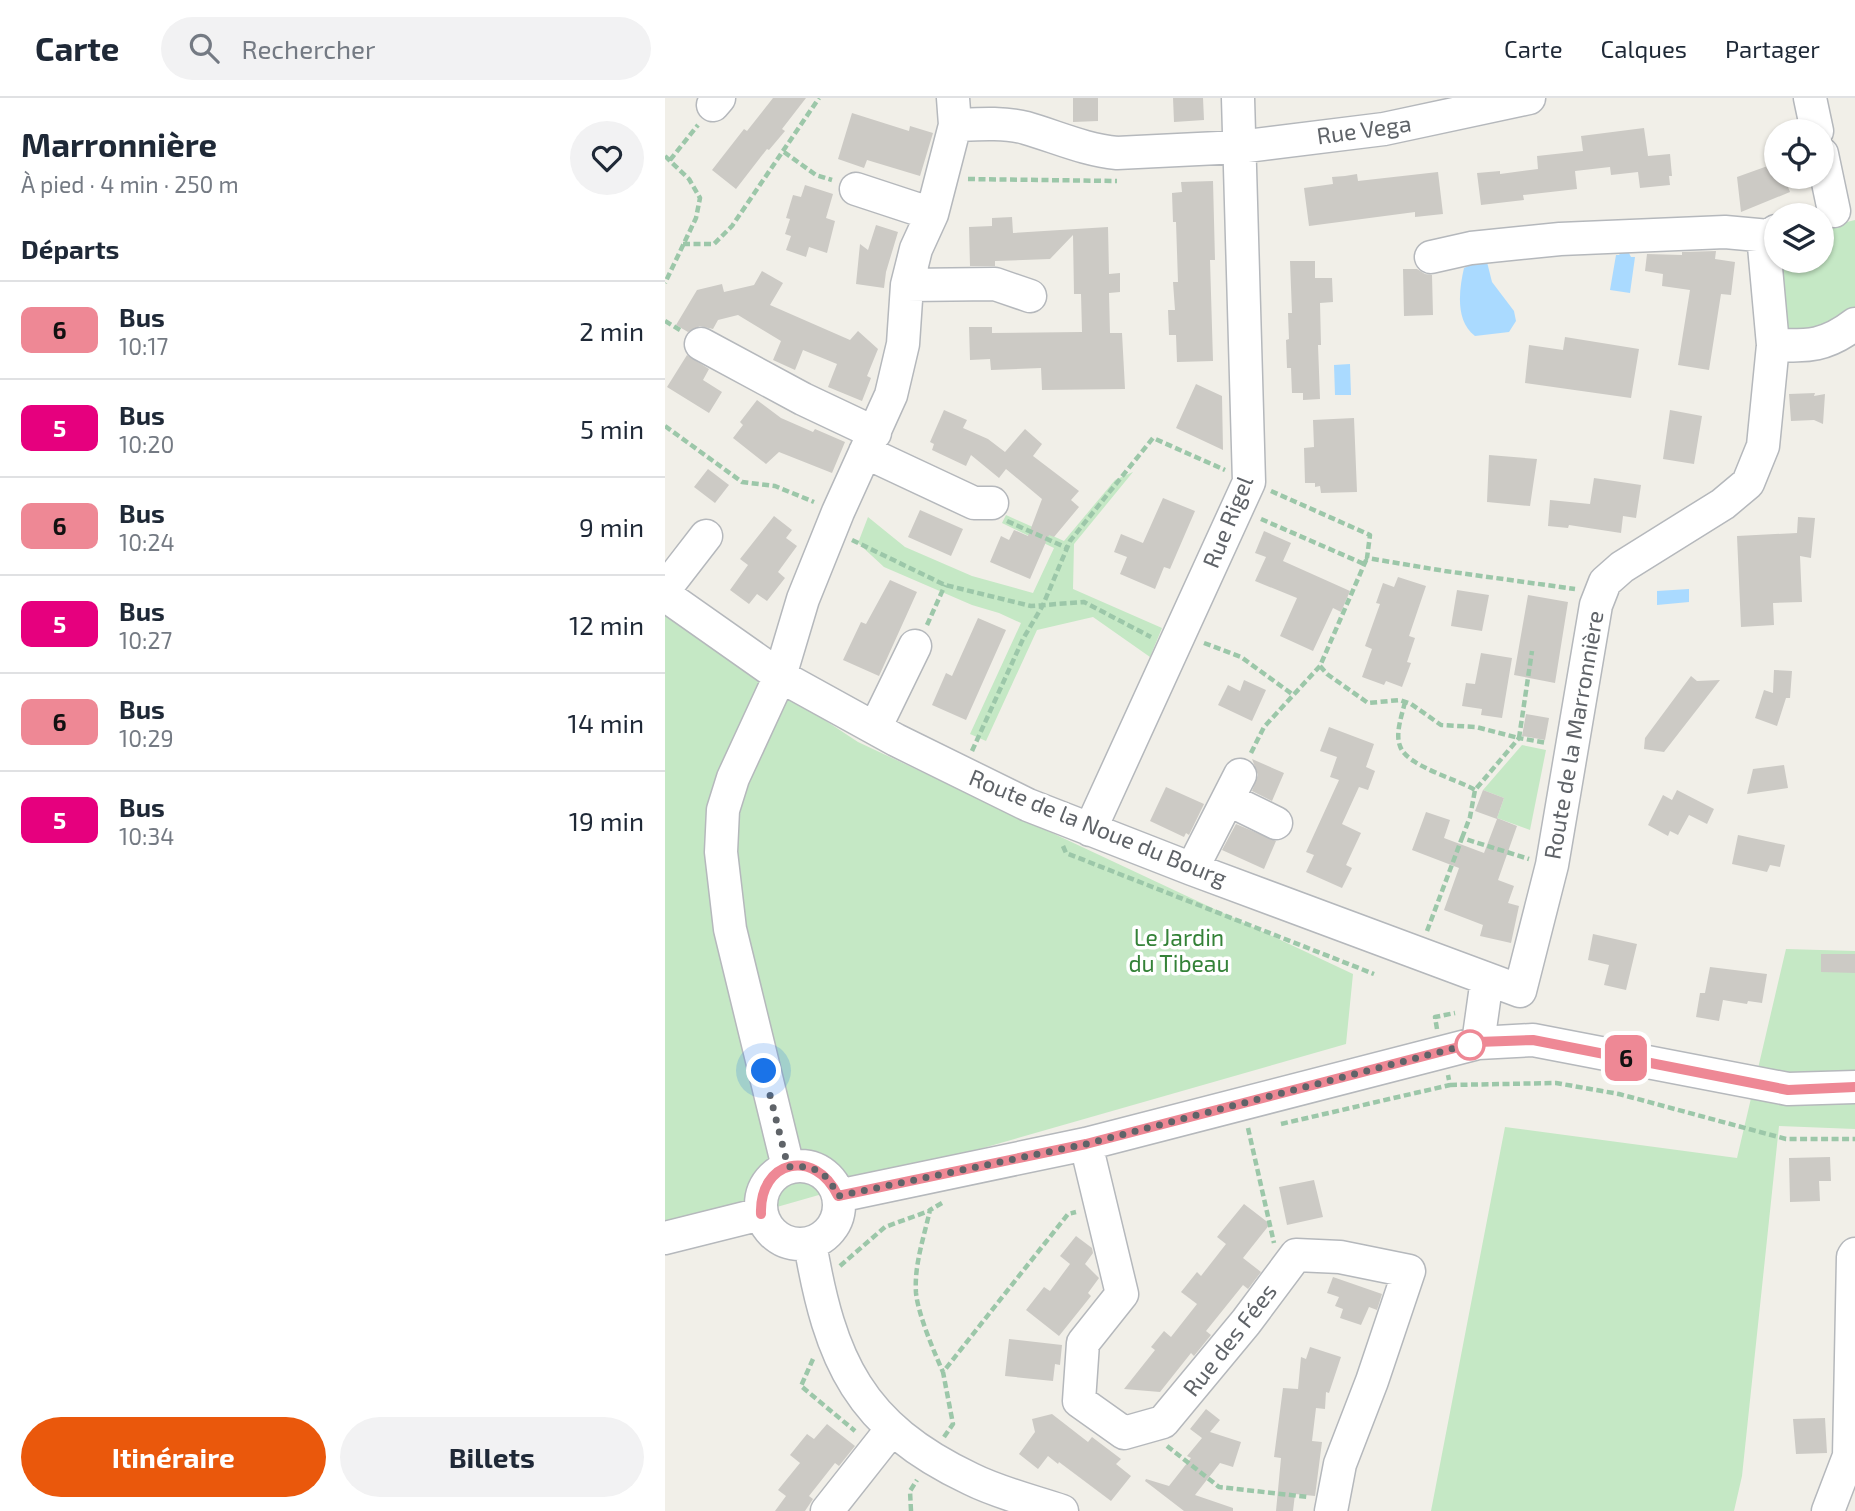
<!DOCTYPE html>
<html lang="fr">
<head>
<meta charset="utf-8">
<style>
  :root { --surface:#fff; --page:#f2f2f3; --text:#1f2937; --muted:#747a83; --line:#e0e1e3; --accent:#ea580c }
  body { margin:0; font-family:"Exo 2",sans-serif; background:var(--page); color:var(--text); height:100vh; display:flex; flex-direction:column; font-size:26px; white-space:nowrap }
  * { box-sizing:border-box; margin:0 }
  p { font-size:23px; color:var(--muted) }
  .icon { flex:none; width:38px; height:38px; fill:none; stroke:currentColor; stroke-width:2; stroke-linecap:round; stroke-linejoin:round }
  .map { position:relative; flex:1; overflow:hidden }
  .panel { display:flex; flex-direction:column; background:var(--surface); width:665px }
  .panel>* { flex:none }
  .badge { padding:0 14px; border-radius:10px; font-size:24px; line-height:46px }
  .buttons { position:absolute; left:1099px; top:21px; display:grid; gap:14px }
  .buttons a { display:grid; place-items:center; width:70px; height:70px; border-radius:50%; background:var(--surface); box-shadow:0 2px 5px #0004; font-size:35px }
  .you { position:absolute; width:35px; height:35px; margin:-18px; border:5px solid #fff; border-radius:50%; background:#1a73e8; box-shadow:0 0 0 10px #1a73e833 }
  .map>.badge { position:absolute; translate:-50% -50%; box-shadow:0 0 0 4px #fff }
  h2 { padding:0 21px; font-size:26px; line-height:63px }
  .round { display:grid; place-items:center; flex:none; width:74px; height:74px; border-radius:37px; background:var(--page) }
  .headline { display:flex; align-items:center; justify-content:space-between; height:119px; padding:0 21px }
  h1 { font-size:33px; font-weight:700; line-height:52px }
  .cta { display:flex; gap:14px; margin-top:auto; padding:14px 21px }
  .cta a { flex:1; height:80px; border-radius:42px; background:var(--accent); color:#fff; font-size:28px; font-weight:700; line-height:80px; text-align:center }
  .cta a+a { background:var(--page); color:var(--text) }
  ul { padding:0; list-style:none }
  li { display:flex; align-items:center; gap:21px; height:98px; padding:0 21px; border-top:2px solid var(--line) }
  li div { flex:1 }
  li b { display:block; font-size:26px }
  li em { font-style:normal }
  li .badge { min-width:77px; font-weight:700; text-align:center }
  header { display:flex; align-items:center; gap:42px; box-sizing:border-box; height:98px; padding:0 35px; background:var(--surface); border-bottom:2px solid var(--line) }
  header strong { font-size:33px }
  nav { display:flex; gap:38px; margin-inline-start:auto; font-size:24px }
  .search { width:490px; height:63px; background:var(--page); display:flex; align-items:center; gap:18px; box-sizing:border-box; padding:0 24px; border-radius:38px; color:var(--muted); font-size:26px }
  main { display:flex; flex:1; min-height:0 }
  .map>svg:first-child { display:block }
</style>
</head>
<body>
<header>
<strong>Carte</strong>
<div class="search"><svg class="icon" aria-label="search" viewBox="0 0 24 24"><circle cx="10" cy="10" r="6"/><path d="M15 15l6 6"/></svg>Rechercher</div>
<nav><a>Carte</a><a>Calques</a><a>Partager</a></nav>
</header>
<main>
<section class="panel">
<div class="headline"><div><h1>Marronnière</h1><p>À pied · 4 min · 250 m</p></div><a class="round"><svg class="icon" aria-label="heart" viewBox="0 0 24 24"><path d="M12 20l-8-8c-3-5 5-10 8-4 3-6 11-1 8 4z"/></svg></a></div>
<h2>Départs</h2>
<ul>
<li><span class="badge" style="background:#ee8895;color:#111">6</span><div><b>Bus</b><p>10:17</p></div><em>2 min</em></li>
<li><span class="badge" style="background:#e6007e;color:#fff">5</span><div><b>Bus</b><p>10:20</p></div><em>5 min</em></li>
<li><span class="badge" style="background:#ee8895;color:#111">6</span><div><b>Bus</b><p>10:24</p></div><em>9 min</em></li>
<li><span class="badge" style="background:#e6007e;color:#fff">5</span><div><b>Bus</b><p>10:27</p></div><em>12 min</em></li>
<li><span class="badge" style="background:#ee8895;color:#111">6</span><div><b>Bus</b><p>10:29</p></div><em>14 min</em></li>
<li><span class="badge" style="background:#e6007e;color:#fff">5</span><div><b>Bus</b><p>10:34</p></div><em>19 min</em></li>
</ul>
<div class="cta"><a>Itinéraire</a><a>Billets</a></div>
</section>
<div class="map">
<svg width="1190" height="1413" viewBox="0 0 1190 1413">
  <rect width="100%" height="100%" fill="#f1efe8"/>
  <path fill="#c5e8c5" d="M 1190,122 L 1190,215 L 1171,234 L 1121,233 L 1111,163 L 1157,163 L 1157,130 Z
    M 468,374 L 409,446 L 408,491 L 497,530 L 485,559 L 428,519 L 372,532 L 321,643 L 305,636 L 356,525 L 334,515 L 307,507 L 219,469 L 193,445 L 203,419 L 240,449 L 307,478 L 368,495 L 389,450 L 337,425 L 341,417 L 399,443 L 450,382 Z
    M 0,517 L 193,644 L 688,876 L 681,946 L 0,1141 Z
    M 857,647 L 881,652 L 865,732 L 832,720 L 839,700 L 818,692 Z
    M 1121,851 L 1190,853 L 1190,1031 L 1114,1028 L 1077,1378 L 1069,1413 L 766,1413 L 840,1029 L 1072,1060 Z"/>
  <path fill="#aadaff" d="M 957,153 L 963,153 L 966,159 L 970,159 L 965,195 L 945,192 L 951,157 L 954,157 Z
    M 812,164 L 822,164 L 827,184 L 849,213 L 851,223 L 844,234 L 810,238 C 790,223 794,192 799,170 Z
    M 685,266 L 686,297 L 670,297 L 669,267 Z
    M 1024,491 L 1024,504 L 992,507 L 992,493 Z"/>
  <path fill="#cccac5" d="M 108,0 L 141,0 L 117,31 L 120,33 L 104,52 L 102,51 L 71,91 L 47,72 L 79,31 L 82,33 Z
    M 408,0 L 433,0 L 433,23 L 408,24 Z
    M 508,0 L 538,0 L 539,22 L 509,24 Z
    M 187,15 L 244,33 L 245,28 L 268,35 L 255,78 L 202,62 L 199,70 L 173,61 Z
    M 979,30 L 983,58 L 1005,56 L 1007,78 L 1004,78 L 1005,87 L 975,90 L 973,74 L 946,77 L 945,69 L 910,73 L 912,91 L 858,97 L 859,102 L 816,107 L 812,75 L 835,73 L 835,76 L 873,71 L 872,58 L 918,53 L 916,38 Z
    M 1111,65 L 1111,79 L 1119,79 L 1125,94 L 1076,114 L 1072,79 Z
    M 773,74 L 778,116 L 750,119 L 750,114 L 644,128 L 639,90 L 668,86 L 667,79 L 680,78 L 692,76 L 693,83 Z
    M 548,83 L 550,162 L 545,162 L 548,263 L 512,264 L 511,237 L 504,237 L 503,212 L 510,212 L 508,184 L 513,184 L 511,124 L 508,124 L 507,95 L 517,94 L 516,84 Z
    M 140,87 L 168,96 L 161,120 L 170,123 L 162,155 L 144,149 L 141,159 L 121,152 L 126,138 L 120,136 L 125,121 L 121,120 L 128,97 L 136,99 Z
    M 347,119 L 348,135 L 443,129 L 444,176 L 455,175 L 455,194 L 444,195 L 445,235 L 457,235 L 460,291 L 377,292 L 376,270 L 326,272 L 325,261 L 305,262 L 304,229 L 327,229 L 327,235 L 417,234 L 416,196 L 409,196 L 408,137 L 385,161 L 330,163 L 330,168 L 305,168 L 304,129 L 327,128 L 327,120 Z
    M 211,127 L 233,134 L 221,174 L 219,190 L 191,186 L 195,146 L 203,152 Z
    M 1051,153 L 1050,161 L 1070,164 L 1066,197 L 1056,196 L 1044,272 L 1013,267 L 1025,192 L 997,188 L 998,176 L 980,173 L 982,156 L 1017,157 L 1017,154 Z
    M 625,163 L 650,163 L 650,180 L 667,180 L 668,204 L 655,205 L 656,247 L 653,247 L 655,301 L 638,302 L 638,295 L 627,295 L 626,270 L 622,270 L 621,242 L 624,241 L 623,215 L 627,215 Z
    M 738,171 L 752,171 L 760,176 L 767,177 L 768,217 L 739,218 Z
    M 97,173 L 118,185 L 105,207 L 185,242 L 193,233 L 213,251 L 202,278 L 206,280 L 197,303 L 163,289 L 172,266 L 138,252 L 130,272 L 108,262 L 116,243 L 73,217 L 53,222 L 48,231 L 35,228 L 23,234 L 11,227 L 32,192 L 57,186 L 59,194 L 89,187 Z
    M 900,239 L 974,251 L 966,300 L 860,285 L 864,247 L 898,252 Z
    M 22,257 L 44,271 L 38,282 L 57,294 L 44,315 L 2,289 Z
    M 531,286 L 557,298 L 558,352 L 511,330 Z
    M 1150,295 L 1149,298 L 1160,296 L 1158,326 L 1149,322 L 1126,323 L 1124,296 Z
    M 92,302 L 116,320 L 148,334 L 150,331 L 180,344 L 167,375 L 114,354 L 101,366 L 68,340 L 78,327 L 75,324 Z
    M 279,312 L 302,322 L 298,330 L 323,341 L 340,354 L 360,331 L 377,346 L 368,358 L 414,393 L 406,402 L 414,409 L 389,439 L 384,437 L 365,481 L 325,464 L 336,438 L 344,442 L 349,432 L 363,438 L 377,401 L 341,371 L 334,380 L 306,357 L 301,368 L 267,352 L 269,346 L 265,344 Z
    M 1005,312 L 1037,318 L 1029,366 L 998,361 Z
    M 689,320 L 692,394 L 656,395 L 655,388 L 650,389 L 650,385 L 640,385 L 639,350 L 649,349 L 648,322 Z
    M 824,357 L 872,361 L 865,408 L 822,404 Z
    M 43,371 L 64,387 L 50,405 L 29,389 Z
    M 929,380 L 976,387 L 971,420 L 958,418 L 956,435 L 904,427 L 903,430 L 883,428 L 885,402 L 925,406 Z
    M 498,400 L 530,413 L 505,471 L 499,469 L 490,491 L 455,476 L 462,459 L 449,454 L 456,436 L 478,445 Z
    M 255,412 L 298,431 L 286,458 L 243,439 Z
    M 109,418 L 127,432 L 121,440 L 132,448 L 113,474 L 120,480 L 102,503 L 92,496 L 84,506 L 65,492 L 83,467 L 75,461 Z
    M 1133,419 L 1150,420 L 1146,460 L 1135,458 L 1137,504 L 1108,505 L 1109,527 L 1076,529 L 1072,438 L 1132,435 Z
    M 599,433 L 626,445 L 618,463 L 685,493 L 676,514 L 668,510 L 648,553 L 615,538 L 632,500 L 590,483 L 601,459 L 590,455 Z
    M 733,479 L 761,488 L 744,538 L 750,540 L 742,564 L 746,565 L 737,589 L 721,583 L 719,587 L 697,579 L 707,551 L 700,548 L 715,506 L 711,505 L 718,485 L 729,489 Z
    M 225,482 L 252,494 L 214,578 L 178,562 L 196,524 L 201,526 Z
    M 792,492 L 824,497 L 817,533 L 786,528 Z
    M 863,497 L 903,504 L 890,585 L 849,577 Z
    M 313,520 L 341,532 L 301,622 L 267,607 L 281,575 L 287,578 Z
    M 816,555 L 847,560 L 837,620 L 816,617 L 817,611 L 797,608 L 801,585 L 810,586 Z
    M 1109,572 L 1127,573 L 1125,600 L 1121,600 L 1112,628 L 1090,620 L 1099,592 L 1108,595 Z
    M 1026,578 L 1032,583 L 1055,582 L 999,654 L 979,651 L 980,640 Z
    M 579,582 L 601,592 L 587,623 L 553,607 L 563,587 L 575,593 Z
    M 861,616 L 884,620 L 880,642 L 857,638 Z
    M 664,629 L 709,646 L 701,669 L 710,673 L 703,692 L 694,689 L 677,726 L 696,735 L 681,767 L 687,770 L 677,790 L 641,774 L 649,757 L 641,754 L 674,682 L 665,679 L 672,659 L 655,653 Z
    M 587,661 L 619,675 L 607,703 L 587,693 L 593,677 Z
    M 1119,667 L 1123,690 L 1082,696 L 1088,671 Z
    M 501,689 L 539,706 L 524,737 L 521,735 L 519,739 L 485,723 Z
    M 818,692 L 839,700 L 832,720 L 852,728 L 833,782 L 849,788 L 843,805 L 854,808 L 846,845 L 815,838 L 818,827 L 779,812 L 794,770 L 747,752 L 761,714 L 785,722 L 779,740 L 819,755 L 832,721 L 810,713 Z
    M 1012,692 L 1049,711 L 1042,726 L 1024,717 L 1013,737 L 1005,733 L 1003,738 L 983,727 L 998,697 L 1007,702 Z
    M 571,726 L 611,743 L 599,771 L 557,752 Z
    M 1073,737 L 1120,747 L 1115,769 L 1105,767 L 1102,774 L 1067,766 Z
    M 928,836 L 972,846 L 961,892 L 939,887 L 944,867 L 923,862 Z
    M 1156,856 L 1190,856 L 1190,875 L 1156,874 Z
    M 1045,869 L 1102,876 L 1097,905 L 1083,903 L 1082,906 L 1058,902 L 1054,923 L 1031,919 L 1035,895 L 1040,895 Z
    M 1165,1059 L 1166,1083 L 1154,1083 L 1155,1103 L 1125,1104 L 1124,1060 Z
    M 649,1082 L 658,1119 L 622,1127 L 614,1089 Z
    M 579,1106 L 605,1126 L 578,1160 L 596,1174 L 583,1191 L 578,1187 L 541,1233 L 546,1237 L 529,1258 L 526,1255 L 495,1294 L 459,1291 L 490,1252 L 486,1249 L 499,1233 L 506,1239 L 532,1206 L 516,1194 L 532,1174 L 536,1178 L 561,1146 L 552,1139 Z
    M 411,1138 L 427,1150 L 428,1155 L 420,1166 L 434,1180 L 423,1195 L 426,1198 L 394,1238 L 361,1212 L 379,1189 L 385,1193 L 405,1166 L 395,1158 Z
    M 668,1179 L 717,1196 L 712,1212 L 704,1209 L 696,1227 L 675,1220 L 678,1211 L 670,1208 L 674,1199 L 662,1195 Z
    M 344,1241 L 397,1247 L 395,1267 L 390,1266 L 388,1283 L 340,1278 Z
    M 645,1249 L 676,1259 L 664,1295 L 661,1294 L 660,1311 L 651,1310 L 647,1343 L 657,1344 L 650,1398 L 630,1396 L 628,1413 L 611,1413 L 616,1360 L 609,1359 L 618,1290 L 633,1291 L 636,1259 L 641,1261 Z
    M 541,1311 L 555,1322 L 545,1334 L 576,1344 L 568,1369 L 555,1365 L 530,1397 L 568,1410 L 568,1413 L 519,1413 L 480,1383 L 481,1381 L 504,1388 L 526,1360 L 522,1358 L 537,1340 L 525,1331 Z
    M 387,1316 L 423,1344 L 427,1339 L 456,1361 L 451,1366 L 466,1378 L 446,1403 L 394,1364 L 393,1366 L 383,1358 L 373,1371 L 354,1356 L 370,1334 L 367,1321 Z
    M 1160,1320 L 1162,1355 L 1131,1356 L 1128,1321 Z
    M 162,1326 L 190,1348 L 174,1368 L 170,1365 L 144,1398 L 148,1401 L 140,1413 L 110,1413 L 121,1398 L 113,1392 L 135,1365 L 125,1357 L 142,1336 L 149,1341 Z"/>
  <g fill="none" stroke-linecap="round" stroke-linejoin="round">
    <defs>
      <path id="minor" d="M 1145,0 L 1152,33
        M 48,7 L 54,0
        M 290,27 C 313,26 339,24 361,30 C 392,39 420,52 452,55 L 574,49 L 719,31 L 864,0
        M 1157,56 L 1169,113
        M 191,91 L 267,116
        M 766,159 L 806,150 L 895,141 L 1060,134 L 1104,138
        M 242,187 L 330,186 L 365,198
        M 36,246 L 138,301 L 210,335
        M 1108,247 C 1143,248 1160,249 1190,226
        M 200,354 L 309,405 L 327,405
        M 0,491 L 41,438
        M 0,497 L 115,578 L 231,642 L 363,707 L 527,771 L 855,893 L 887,767 L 931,507 L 940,484 L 957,469 L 1058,406 L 1083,385 L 1098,348 L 1108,247 L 1099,148 L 1104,138 L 1111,133
        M 210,630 L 250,548
        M 564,702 L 611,725
        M 425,732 L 584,384 L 573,0
        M 527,771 L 575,677
        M 813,945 L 822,881
        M 421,1046 L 457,1196 L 418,1245 L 414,1303 L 459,1335 L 498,1324 L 581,1224 L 631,1157 L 675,1159 L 744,1173 L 707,1283 L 675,1366 L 666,1413
        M96 1107a39 39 0 1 1 78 0a39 39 0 1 1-78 0Z
        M 123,1069 L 65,831 L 56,754 L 58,712 L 68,680 L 115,578 L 138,501 L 173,414 L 226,297 L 238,246 L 242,187 L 251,151 L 267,116 L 290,27 L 288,0
        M 173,1098 L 421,1046 L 813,945 L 868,942 L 1123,991 L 1190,989
        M 0,1140 L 96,1116
        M 145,1145 C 165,1263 194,1328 306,1381 C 334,1395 367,1403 397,1413
        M 162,1413 L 226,1332
        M 1163,1413 L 1184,1358 L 1188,1159 L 1190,1156"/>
    </defs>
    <use href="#minor" stroke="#b5b8bc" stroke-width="35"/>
    <path stroke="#9cc7a9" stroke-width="4.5" stroke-dasharray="7 3.5" stroke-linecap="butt" d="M 119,54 L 151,77 L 167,82
      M 0,58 L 24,81 L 35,100 L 31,120 L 0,185
      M 5,62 L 33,27
      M 303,81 L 452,83
      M 18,146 L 49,146 L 67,128 L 154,0
      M 0,223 L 15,232
      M 0,328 L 77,384 L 110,388 L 149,404
      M 606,393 L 705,437 L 702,460 L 780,473 L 910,491
      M 596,421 L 699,466
      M 342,423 L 402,450
      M 187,442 L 280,487 L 366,508 L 419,504 L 486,539
      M 262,527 L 280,487
      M 539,545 L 576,559 L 627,596
      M 655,568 L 662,576 L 703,605 L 735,602 L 746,606 L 776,627 L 811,629 L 854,640 L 867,553
      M 740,604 C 737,617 730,635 735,648 C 741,668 792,681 810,692
      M 307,653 L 358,541 L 378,507 L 405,443 L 488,340 L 560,372
      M 586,655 L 599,629 L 655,568 L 702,460
      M 797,740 L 805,719 L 810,692 L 854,640 L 882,645
      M 398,748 L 401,755 L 709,876
      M 762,833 L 797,740 L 864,761
      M 772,931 L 770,919 L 790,915
      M 785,987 L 891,985 L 954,996 L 1121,1041 L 1190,1041
      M 616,1026 L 785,987 L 783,977
      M 583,1030 L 609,1145
      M 277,1105 L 265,1112 C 259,1139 249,1167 251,1195 C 253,1216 269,1254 278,1274
      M 175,1168 L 220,1129 L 264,1113
      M 148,1261 L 136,1288 L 190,1333
      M 279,1339 L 288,1326 L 278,1274 L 403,1116 L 411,1114
      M 502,1348 L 554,1389 L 643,1399
      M 246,1413 L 245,1393 L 252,1382"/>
    <use href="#minor" stroke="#fff" stroke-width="32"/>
  </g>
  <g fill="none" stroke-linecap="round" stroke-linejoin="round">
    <defs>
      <path id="line" d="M 96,1116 C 94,1062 150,1049 173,1098 L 421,1046 L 813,944 L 868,942 L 1123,992 L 1190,989"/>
    </defs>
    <use href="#line" stroke="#fff" stroke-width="16"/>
    <use href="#line" stroke="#ee8895" stroke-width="10"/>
    <path stroke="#5f6368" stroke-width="7" stroke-dasharray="0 12.6" d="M 99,973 L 123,1069 C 150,1067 161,1073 173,1098 L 421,1046 L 813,944 L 805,947"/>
  </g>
  <circle fill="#fff" stroke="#ee8895" stroke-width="3.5" cx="805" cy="947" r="14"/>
  <g text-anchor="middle" stroke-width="7" stroke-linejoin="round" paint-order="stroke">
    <g font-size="23" fill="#5f6368" stroke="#fff">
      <text transform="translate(699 32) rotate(-8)" y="8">Rue Vega</text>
      <text transform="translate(563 424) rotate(-68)" y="8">Rue Rigel</text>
      <text transform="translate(909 637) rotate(-80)" y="8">Route de la Marronnière</text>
      <text transform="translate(433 730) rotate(22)" y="8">Route de la Noue du Bourg</text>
      <text transform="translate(565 1242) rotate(-52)" y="8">Rue des Fées</text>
    </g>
    <g font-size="23" fill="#348238" stroke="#fff">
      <text x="514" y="848">Le Jardin<tspan x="514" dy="26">du Tibeau</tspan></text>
    </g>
  </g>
</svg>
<div class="buttons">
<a><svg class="icon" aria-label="locate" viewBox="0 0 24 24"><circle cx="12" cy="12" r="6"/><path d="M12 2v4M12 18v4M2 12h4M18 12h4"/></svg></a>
<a><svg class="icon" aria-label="layers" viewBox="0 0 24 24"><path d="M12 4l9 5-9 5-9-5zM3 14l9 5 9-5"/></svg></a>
</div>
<div class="you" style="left:99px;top:973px"></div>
<b class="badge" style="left:961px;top:960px;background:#ee8895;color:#111">6</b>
</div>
</main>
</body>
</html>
